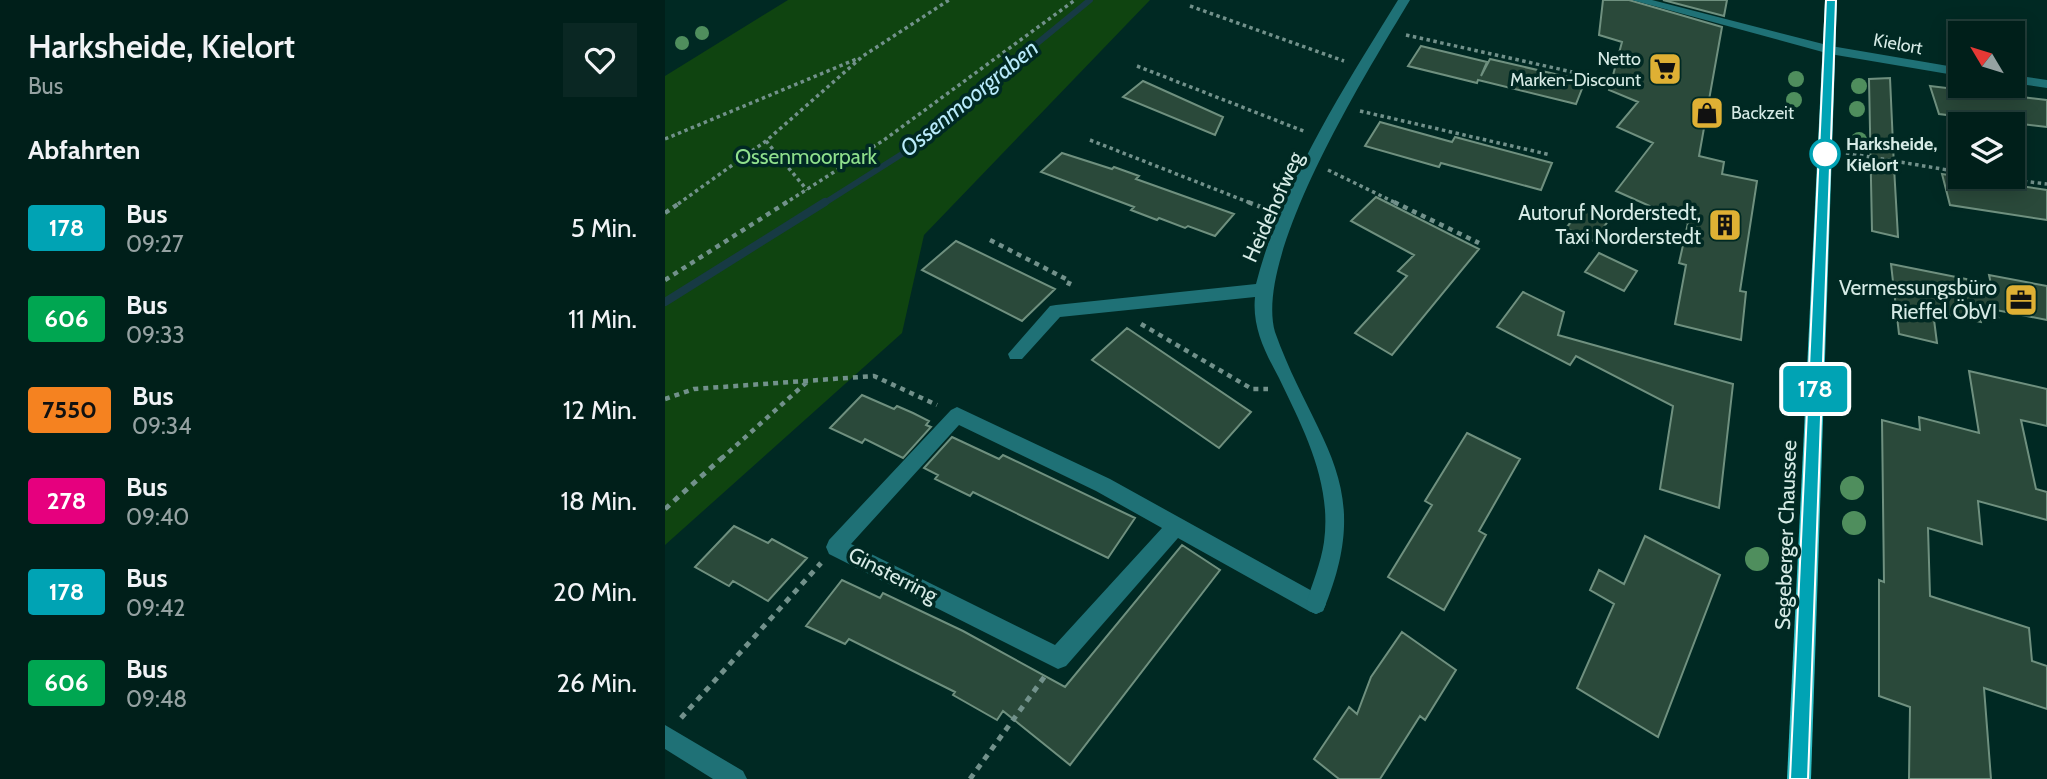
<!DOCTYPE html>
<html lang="de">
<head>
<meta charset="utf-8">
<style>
  :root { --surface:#001f1a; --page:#0a2723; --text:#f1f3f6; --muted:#95a2a2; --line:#223d39 }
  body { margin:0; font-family:Cabin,sans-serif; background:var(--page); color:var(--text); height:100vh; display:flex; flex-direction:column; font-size:26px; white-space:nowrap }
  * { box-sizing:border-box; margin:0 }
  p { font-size:23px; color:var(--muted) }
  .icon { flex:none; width:38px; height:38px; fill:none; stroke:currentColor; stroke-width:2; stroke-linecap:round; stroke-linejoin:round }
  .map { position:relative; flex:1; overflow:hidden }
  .sheet { display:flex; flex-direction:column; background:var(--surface); width:665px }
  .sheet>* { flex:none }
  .badge { padding:0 14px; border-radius:5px; font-size:24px; line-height:46px }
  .needle { width:46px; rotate:308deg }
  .tools { position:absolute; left:1283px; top:21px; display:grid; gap:14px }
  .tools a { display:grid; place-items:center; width:77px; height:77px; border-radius:0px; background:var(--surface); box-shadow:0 4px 18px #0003,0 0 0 2px var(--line); font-size:35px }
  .map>.badge { position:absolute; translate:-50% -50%; box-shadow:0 0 0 4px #fff }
  h2 { padding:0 28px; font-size:26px; line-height:63px }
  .round { display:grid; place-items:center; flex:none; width:74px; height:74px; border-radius:0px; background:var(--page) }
  .headline { display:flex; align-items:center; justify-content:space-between; height:119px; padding:0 28px }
  h1 { font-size:33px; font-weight:600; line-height:52px }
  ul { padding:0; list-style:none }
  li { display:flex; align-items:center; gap:21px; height:91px; padding:0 28px }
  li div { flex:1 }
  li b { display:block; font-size:26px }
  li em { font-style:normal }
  li .badge { min-width:77px; font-weight:700; text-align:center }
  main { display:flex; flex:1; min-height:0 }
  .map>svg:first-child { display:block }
</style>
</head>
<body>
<main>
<section class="sheet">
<div class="headline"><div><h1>Harksheide, Kielort</h1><p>Bus</p></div><a class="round"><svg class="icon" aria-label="heart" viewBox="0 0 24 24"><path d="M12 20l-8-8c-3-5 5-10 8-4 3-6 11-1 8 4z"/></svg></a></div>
<h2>Abfahrten</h2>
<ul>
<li><span class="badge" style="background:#00a3b4;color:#fff">178</span><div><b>Bus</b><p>09:27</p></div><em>5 Min.</em></li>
<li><span class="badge" style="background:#00a651;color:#fff">606</span><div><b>Bus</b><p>09:33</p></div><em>11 Min.</em></li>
<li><span class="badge" style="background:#f58220;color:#111">7550</span><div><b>Bus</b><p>09:34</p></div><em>12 Min.</em></li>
<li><span class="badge" style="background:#e6007e;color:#fff">278</span><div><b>Bus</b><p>09:40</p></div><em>18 Min.</em></li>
<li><span class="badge" style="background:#00a3b4;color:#fff">178</span><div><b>Bus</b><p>09:42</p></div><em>20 Min.</em></li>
<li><span class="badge" style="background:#00a651;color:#fff">606</span><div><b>Bus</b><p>09:48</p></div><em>26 Min.</em></li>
</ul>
</section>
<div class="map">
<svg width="1382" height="779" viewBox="0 0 1382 779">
  <rect width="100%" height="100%" fill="#002923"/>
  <path fill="#0f4410" d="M 123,0 L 485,0 L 259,235 L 237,333 L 0,545 L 0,76 Z"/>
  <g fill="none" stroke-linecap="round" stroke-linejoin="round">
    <path stroke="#173a44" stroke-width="6" d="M 158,204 L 237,154 L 425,0"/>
    <path stroke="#173a44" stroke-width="8" d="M 0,302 L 160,202"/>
  </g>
  <path fill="#2a493a" stroke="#6f907f" stroke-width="2" d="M 938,0 L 964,0 L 1057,27 L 1034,156 L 1059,162 L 1057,174 L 1092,181 L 1075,291 L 1081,292 L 1076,340 L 1010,324 L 1021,265 L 1014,263 L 1023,223 L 951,191 L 988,143 L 952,127 L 973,102 L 944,90 L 957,42 L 934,35 Z
    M 998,0 L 1062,0 L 1059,16 Z
    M 756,46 L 822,62 L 816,76 L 825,59 L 920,81 L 911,104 L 813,80 L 812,83 L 743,66 Z
    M 1225,78 L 1229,167 L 1233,237 L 1207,231 L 1204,79 Z
    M 478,81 L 558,117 L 550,135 L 458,97 Z
    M 1265,86 L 1382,100 L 1382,127 L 1274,114 Z
    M 715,122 L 787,142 L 790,137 L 887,163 L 876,190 L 776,163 L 774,167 L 700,146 Z
    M 397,153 L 447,169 L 449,167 L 474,176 L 471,179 L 569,214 L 550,236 L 523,226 L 520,228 L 494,218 L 492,220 L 466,210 L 469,207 L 376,172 Z
    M 1277,174 L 1382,190 L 1382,220 L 1285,205 Z
    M 711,197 L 814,249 L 727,355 L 690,333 L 742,276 L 733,271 L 749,255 L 686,221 Z
    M 916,210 L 924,210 L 944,220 L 928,241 L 901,228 Z
    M 291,241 L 390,289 L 357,321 L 257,270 Z
    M 934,253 L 972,271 L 959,291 L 920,272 Z
    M 1226,264 L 1326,284 L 1324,275 L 1382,286 L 1382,320 L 1331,310 L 1333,317 L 1315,313 L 1316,322 L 1268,312 L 1272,343 L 1234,334 Z
    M 858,292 L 899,312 L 893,335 L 1068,384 L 1054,508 L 995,489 L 1008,406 L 911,356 L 905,365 L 832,327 Z
    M 462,328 L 586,412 L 554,448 L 427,360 Z
    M 1304,371 L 1382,389 L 1382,426 L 1356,420 L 1371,489 L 1382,492 L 1382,520 L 1313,501 L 1317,544 L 1263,528 L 1265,596 L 1364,628 L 1367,661 L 1382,666 L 1382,709 L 1319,688 L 1326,779 L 1244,779 L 1245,707 L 1214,696 L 1214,580 L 1219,582 L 1217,420 L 1255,430 L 1254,417 L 1314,433 Z
    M 197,395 L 229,409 L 232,406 L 248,413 L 264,421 L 261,425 L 266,427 L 238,458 L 200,439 L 197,443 L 165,428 Z
    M 802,433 L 855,459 L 814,531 L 821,535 L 779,610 L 723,577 L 767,505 L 760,501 Z
    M 287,437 L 334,459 L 338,455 L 470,518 L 443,558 L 308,492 L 305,496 L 270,479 L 273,475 L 259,468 Z
    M 69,526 L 103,543 L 107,539 L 142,558 L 103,601 L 68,581 L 64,586 L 30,567 Z
    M 980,536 L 1055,575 L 993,737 L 912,688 L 949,604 L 925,590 L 934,570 L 959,584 Z
    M 517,545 L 555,570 L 405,765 L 338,711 L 332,720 L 288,695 L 290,692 L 184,639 L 180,644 L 141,626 L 177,580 L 215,598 L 218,593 L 298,631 L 400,687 Z
    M 737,632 L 791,670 L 760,720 L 755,716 L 715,779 L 674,779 L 649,759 L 684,707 L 692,714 L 706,677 Z"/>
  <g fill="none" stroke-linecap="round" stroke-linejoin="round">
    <path stroke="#72918b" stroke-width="3.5" stroke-dasharray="3.5 3.5" stroke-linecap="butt" d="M 525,6 L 679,61
      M 741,35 L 921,75
      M 472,66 L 641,132
      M 695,111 L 886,155
      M 0,139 L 194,58
      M 425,140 L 588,204
      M 101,141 L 142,190
      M 1181,153 L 1295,172
      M 663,170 L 733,204
      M 1324,177 L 1382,184
      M 13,204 L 101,141 L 198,56 L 284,0
      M 119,204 L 219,140 L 410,0"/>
    <path stroke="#72918b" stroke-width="4.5" stroke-dasharray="5 5" stroke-linecap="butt" d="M 583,202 L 604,210
      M 729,202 L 814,243
      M 0,213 L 16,202
      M 325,240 L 405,281 L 401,290
      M 0,280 L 122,202
      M 476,324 L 587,389 L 603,389
      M 0,399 L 29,389 L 209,376 L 272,405
      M 56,459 L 143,381"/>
    <path stroke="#72918b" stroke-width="5" stroke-dasharray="6 6" stroke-linecap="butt" d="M 0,509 L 58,457
      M 16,718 L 156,563
      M 305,779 L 380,676"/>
    <path fill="#1f7176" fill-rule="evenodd" d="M 292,407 L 445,479 L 658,597 L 661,604 L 658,611 L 651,614 L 644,611 L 513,538 L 401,666 L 393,669 L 164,554 L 161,547 L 164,540 L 286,410 ZM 294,425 L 431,491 L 497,528 L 390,645 L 186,544 Z
      M 0,725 L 78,771 L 82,779 L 48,779 L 0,749 Z"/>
    <path fill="#1f7176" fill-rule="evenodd" d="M 733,0 L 745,0 C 703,70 588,254 610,332 C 650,444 712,482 658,611 L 651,614 L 644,611 L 641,604 C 647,584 656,563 659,542 C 667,483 639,430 614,378 C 600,352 587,327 590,297 L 395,317 L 357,359 L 345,359 L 343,354 L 385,306 L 391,305 L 591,284 C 616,185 680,86 733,0 Z
      M 967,0 L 987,0 L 1166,46 L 1295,68 L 1295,76 L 1165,54 Z
      M 1348,75 L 1382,80 L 1382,88 L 1348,83 Z"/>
    <path fill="#2dbdc4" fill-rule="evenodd" d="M 1160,0 L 1172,0 L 1146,779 L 1122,779 Z"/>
  </g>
  <g fill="#4f8e5d">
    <circle cx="37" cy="33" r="7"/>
    <circle cx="17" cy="43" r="7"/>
    <circle cx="1131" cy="79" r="8"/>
    <circle cx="1194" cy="86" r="8"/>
    <circle cx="1129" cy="100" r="8"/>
    <circle cx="1192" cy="109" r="8"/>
    <circle cx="1194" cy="140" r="8"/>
    <circle cx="1187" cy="488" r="12"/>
    <circle cx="1189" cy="523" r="12"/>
    <circle cx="1092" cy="559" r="12"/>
  </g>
  <path fill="#00a3b4" stroke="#fff" stroke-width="2" d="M 1161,0 L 1171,0 L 1143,779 L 1125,779 Z"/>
  <defs>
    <symbol id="supermarket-square" viewBox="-11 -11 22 22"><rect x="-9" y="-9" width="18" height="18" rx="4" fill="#dfb034" stroke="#002923"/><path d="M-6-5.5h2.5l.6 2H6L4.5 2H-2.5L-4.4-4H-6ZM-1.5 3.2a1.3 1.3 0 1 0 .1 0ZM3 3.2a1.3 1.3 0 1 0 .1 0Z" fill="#111"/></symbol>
    <symbol id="shop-square" viewBox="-11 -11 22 22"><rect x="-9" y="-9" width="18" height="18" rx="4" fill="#dfb034" stroke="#002923"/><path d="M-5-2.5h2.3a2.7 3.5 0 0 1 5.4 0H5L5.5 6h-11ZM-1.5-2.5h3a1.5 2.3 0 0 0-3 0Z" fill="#111"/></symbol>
    <symbol id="building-square" viewBox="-11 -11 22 22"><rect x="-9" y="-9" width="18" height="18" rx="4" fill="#dfb034" stroke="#002923"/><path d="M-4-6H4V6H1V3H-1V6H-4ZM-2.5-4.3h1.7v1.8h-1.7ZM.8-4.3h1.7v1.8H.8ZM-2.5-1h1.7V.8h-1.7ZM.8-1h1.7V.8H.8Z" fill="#111"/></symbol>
    <symbol id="office-square" viewBox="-11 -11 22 22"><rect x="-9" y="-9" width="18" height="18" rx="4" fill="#dfb034" stroke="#002923"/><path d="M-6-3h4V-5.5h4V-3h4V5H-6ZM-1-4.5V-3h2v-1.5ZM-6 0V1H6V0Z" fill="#111"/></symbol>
  </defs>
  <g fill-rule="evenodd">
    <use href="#supermarket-square" x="981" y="50" width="38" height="38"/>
    <use href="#shop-square" x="1023" y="94" width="38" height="38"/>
    <use href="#building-square" x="1041" y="206" width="38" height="38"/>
    <use href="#office-square" x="1337" y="281" width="38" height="38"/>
  </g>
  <circle fill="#fff" stroke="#00a3b4" stroke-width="3.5" cx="1160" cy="154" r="14"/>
  <g text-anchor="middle" stroke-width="7" stroke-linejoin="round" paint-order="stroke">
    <g font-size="18" fill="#d6ebe6" stroke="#002923">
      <text transform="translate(1233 44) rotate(10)" y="6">Kielort</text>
    </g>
    <g font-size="18" fill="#d6ebe6" stroke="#002923" text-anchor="end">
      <text x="976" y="65">Netto<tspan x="976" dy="21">Marken-Discount</tspan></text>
      <text x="1066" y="119" text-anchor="start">Backzeit</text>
    </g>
    <g font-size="18" font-weight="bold" fill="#d6ebe6" stroke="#002923" text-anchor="start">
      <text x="1181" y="150">Harksheide,<tspan x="1181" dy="21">Kielort</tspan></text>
    </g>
    <g font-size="21" fill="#8fe08c" stroke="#002923">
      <text x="141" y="164">Ossenmoorpark</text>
    </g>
    <g font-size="21" fill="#d6ebe6" stroke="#002923">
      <text transform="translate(608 207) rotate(-66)" y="7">Heidehofweg</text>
      <text transform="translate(1121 535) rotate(-88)" y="7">Segeberger Chaussee</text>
      <text transform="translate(228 575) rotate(27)" y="7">Ginsterring</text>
    </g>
    <g font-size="21" fill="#d6ebe6" stroke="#002923" text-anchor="end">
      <text x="1036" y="220">Autoruf Norderstedt,<tspan x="1036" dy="24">Taxi Norderstedt</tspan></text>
      <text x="1332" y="295">Vermessungsbüro<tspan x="1332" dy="24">Rieffel ÖbVI</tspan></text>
    </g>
    <g font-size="23" font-style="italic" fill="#b9ebfb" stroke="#002923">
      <text transform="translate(304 98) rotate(-39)" y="8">Ossenmoorgraben</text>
    </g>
  </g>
</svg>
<div class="tools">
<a><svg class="needle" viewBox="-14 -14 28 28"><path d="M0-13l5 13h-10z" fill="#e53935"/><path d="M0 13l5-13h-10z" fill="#95a2a2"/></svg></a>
<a><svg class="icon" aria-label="layers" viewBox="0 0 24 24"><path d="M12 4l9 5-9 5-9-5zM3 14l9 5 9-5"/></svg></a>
</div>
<b class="badge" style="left:1150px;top:389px;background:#00a3b4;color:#fff">178</b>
</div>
</main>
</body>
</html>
